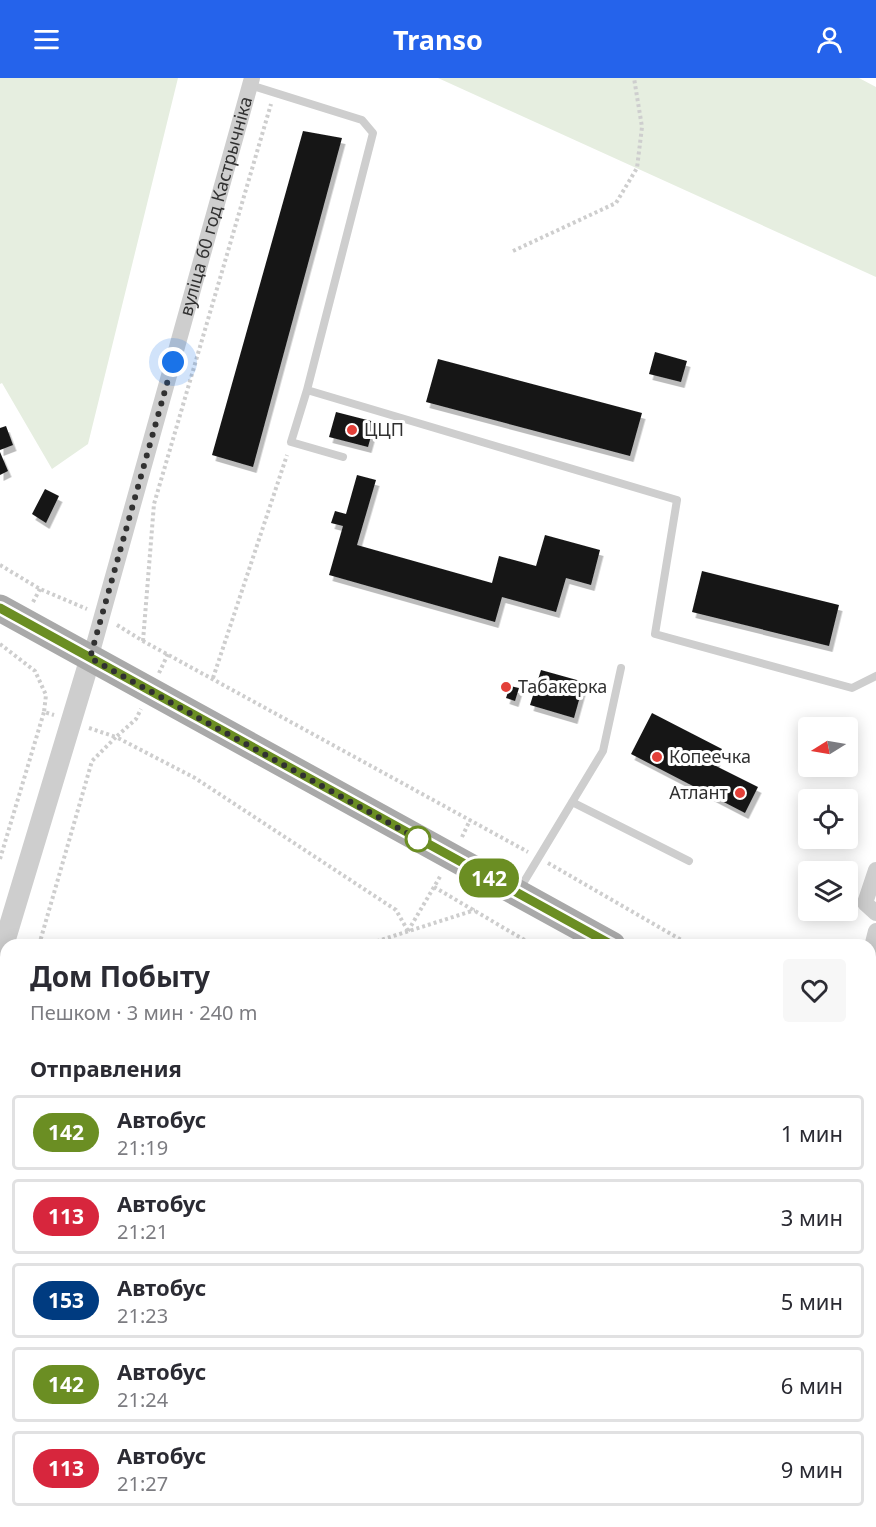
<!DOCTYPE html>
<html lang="ru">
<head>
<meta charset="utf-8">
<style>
  :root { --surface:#fff; --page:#f7f7f7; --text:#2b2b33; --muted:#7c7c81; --line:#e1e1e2; --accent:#2563eb }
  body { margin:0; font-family:"Noto Sans",sans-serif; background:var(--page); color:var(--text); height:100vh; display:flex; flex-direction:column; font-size:22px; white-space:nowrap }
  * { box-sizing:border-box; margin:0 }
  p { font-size:20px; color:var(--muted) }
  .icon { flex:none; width:33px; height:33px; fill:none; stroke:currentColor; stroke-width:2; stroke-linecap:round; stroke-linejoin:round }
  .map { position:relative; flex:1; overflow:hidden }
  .sheet { position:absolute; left:0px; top:861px; width:876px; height:588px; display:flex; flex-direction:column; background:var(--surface); border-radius:18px 18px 0 0; box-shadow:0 3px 15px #0003 }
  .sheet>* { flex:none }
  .badge { padding:0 12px; border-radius:20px; font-size:21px; line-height:39px }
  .needle { width:39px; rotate:259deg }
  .fabs { position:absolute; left:798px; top:639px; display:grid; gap:12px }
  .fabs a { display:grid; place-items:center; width:60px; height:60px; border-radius:6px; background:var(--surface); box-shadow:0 3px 15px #0003; font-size:30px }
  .you { position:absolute; width:30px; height:30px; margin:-15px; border:4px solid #fff; border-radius:50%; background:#1a73e8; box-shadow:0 0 0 9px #1a73e833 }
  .map>.badge { position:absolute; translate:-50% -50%; box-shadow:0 0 0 3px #fff }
  h2 { padding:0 30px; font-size:22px; line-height:54px }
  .round { display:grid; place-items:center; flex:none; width:63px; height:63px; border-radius:6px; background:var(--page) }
  .overview { display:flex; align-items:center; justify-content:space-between; height:102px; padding:0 30px }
  h1 { font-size:28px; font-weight:700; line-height:45px }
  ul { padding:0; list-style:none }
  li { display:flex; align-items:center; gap:18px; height:75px; margin:0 12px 9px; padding:0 18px; border:3px solid var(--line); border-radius:6px }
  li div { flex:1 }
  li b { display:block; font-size:22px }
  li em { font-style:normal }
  li .badge { min-width:66px; font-weight:700; text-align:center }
  header { display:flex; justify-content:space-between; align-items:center; height:78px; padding:0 30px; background:var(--accent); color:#fff; font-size:27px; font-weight:700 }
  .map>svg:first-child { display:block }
</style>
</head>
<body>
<header><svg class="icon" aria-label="menu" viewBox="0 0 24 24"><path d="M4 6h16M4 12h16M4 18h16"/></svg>Transo<svg class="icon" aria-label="person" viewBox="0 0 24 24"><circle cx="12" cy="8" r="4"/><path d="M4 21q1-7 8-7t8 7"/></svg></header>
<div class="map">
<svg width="876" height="1449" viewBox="0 0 876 1449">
  <defs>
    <filter id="shadow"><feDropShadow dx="3.5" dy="6" stdDeviation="0" flood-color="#0004"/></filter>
  </defs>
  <rect width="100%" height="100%" fill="#fff"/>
  <path fill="#e6eee0" d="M 0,0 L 178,0 L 88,366 L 52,391 L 2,305 L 0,306 Z
    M 438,0 L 859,0 L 876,9 L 876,199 Z"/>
  <path fill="#181818" filter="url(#shadow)" d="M 303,53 L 342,60 L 253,389 L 212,377 Z
    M 655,274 L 687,283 L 681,304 L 649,296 Z
    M 438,281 L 642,335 L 630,378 L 426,324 Z
    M 336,334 L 375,344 L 368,369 L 329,359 Z
    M 6,348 L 13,367 L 0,372 L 0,350 Z
    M 0,374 L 8,393 L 0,397 Z
    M 357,397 L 376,402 L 357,467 L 492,505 L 499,478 L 536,488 L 545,457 L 600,472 L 591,507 L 566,500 L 556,534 L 502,519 L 495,544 L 329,497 L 343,448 L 331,445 L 335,433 L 346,436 Z
    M 45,411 L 59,418 L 46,445 L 32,436 Z
    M 702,493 L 839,527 L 829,568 L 692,534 Z
    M 541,592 L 584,604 L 574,640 L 530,627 Z
    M 510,608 L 519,610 L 515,623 L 506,620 Z
    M 652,635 L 722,671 L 714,687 L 758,709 L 745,735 L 631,676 Z
    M 870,1138 L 876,1140 L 876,1188 L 870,1186 Z
    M 6,1220 L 6,1372 L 1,1390 L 0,1238 Z
    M 870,1220 L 876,1222 L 876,1272 L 870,1270 Z
    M 179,1443 L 217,1443 L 216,1449 L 177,1449 Z
    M 316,1443 L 359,1443 L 357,1449 L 314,1449 Z
    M 472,1443 L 511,1443 L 509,1449 L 470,1449 Z
    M 616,1443 L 662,1443 L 660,1449 L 614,1449 Z"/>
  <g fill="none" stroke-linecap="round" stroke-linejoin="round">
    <path stroke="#cecece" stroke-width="4" stroke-dasharray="3 3" stroke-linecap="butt" d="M 513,173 L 616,125 L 637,90 L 642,49 L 634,0
      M 0,487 L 40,511 L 87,531
      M 33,524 L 40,511
      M 117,547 L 143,563 L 528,774
      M 143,563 L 154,426 L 271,26
      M 0,566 L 35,593 L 46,617 L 44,634 L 54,637
      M 159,595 L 168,576
      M 213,600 L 287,377
      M 89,650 L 116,659 L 136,641 L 141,631
      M 462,759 L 470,742
      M 0,781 L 44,634
      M 548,785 L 690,867
      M 434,809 L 533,867
      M 408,853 L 441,797
      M 39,867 L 92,683 L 116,659 L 195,700 L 396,832 L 408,853
      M 365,867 L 475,832
      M 870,950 L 876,951
      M 0,996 L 6,976
      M 870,1354 L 876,1356
      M 703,1449 L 705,1443"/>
    <path stroke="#cecece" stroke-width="8" d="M 250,7 L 362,42 L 373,55 L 307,312 L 677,422 L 655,556 L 852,610 L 876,598
      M 307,312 L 291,364 L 343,379
      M 572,724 L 689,783
      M 519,812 L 603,673 L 621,590
      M 870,1086 L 876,1087
      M 0,1110 L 6,1112
      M 870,1300 L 876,1301
      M 5,1449 L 7,1443
      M 134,1449 L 136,1443
      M 431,1449 L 433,1443
      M 589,1449 L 591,1443"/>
    <g stroke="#cecece" stroke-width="16">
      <path id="s1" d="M 90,581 L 252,0"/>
      <path d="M 876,792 L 865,825 L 876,835"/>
      <path d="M 870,877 L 876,853"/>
    </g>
    <path stroke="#cecece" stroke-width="21" d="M 0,879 L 90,581"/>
    <path stroke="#a9a9a9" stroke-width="27" d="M 0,530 L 612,867
      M 870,992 L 876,994"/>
  </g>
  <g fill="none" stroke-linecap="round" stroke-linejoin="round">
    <defs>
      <path id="line" d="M 0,530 L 612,867"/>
    </defs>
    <use href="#line" stroke="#fff" stroke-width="14"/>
    <use href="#line" stroke="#6b8e23" stroke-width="9"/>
    <path stroke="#313131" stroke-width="6" stroke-dasharray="0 10.8" d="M 173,284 L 90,580 L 418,761"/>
  </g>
  <g fill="#e34039" stroke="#fff" stroke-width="2">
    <circle cx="352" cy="352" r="6"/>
    <circle cx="506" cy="609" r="6"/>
    <circle cx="657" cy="679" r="6"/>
    <circle cx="740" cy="715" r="6"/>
  </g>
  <circle fill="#fff" stroke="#6b8e23" stroke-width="3" cx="418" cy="761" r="12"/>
  <g text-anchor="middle" stroke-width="6" stroke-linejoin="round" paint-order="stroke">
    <g font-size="18" fill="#313131" stroke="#fff">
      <text dy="6" stroke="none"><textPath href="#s1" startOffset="470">вуліца 60 год Кастрычніка</textPath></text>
    </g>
    <g font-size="18" fill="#313131" stroke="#fff" text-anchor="start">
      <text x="364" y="358">ЦЦП</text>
      <text x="518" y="615">Табакерка</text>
      <text x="669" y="685">Копеечка</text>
      <text x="728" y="721" text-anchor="end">Атлант</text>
    </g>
  </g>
</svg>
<div class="fabs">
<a><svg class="needle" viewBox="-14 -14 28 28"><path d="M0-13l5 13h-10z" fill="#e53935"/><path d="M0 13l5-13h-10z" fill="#7c7c81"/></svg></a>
<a><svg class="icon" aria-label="locate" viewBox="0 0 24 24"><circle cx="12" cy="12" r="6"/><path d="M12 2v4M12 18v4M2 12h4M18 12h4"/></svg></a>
<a><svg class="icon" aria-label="layers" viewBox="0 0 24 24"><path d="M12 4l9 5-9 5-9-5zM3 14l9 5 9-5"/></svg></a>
</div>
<div class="you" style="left:173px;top:284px"></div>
<b class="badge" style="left:489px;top:800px;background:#6b8e23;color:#fff">142</b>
<section class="sheet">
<div class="overview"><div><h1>Дом Побыту</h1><p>Пешком · 3 мин · 240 m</p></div><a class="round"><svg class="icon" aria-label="heart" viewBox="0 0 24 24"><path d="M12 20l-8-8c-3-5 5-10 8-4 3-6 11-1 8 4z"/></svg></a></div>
<h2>Отправления</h2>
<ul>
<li><span class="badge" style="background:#6b8e23;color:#fff">142</span><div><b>Автобус</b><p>21:19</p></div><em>1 мин</em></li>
<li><span class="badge" style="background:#d7263d;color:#fff">113</span><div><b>Автобус</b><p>21:21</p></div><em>3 мин</em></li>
<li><span class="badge" style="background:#003b80;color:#fff">153</span><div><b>Автобус</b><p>21:23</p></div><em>5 мин</em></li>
<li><span class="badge" style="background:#6b8e23;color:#fff">142</span><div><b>Автобус</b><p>21:24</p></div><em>6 мин</em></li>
<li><span class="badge" style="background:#d7263d;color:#fff">113</span><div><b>Автобус</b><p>21:27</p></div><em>9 мин</em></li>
</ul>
</section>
</div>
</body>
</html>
